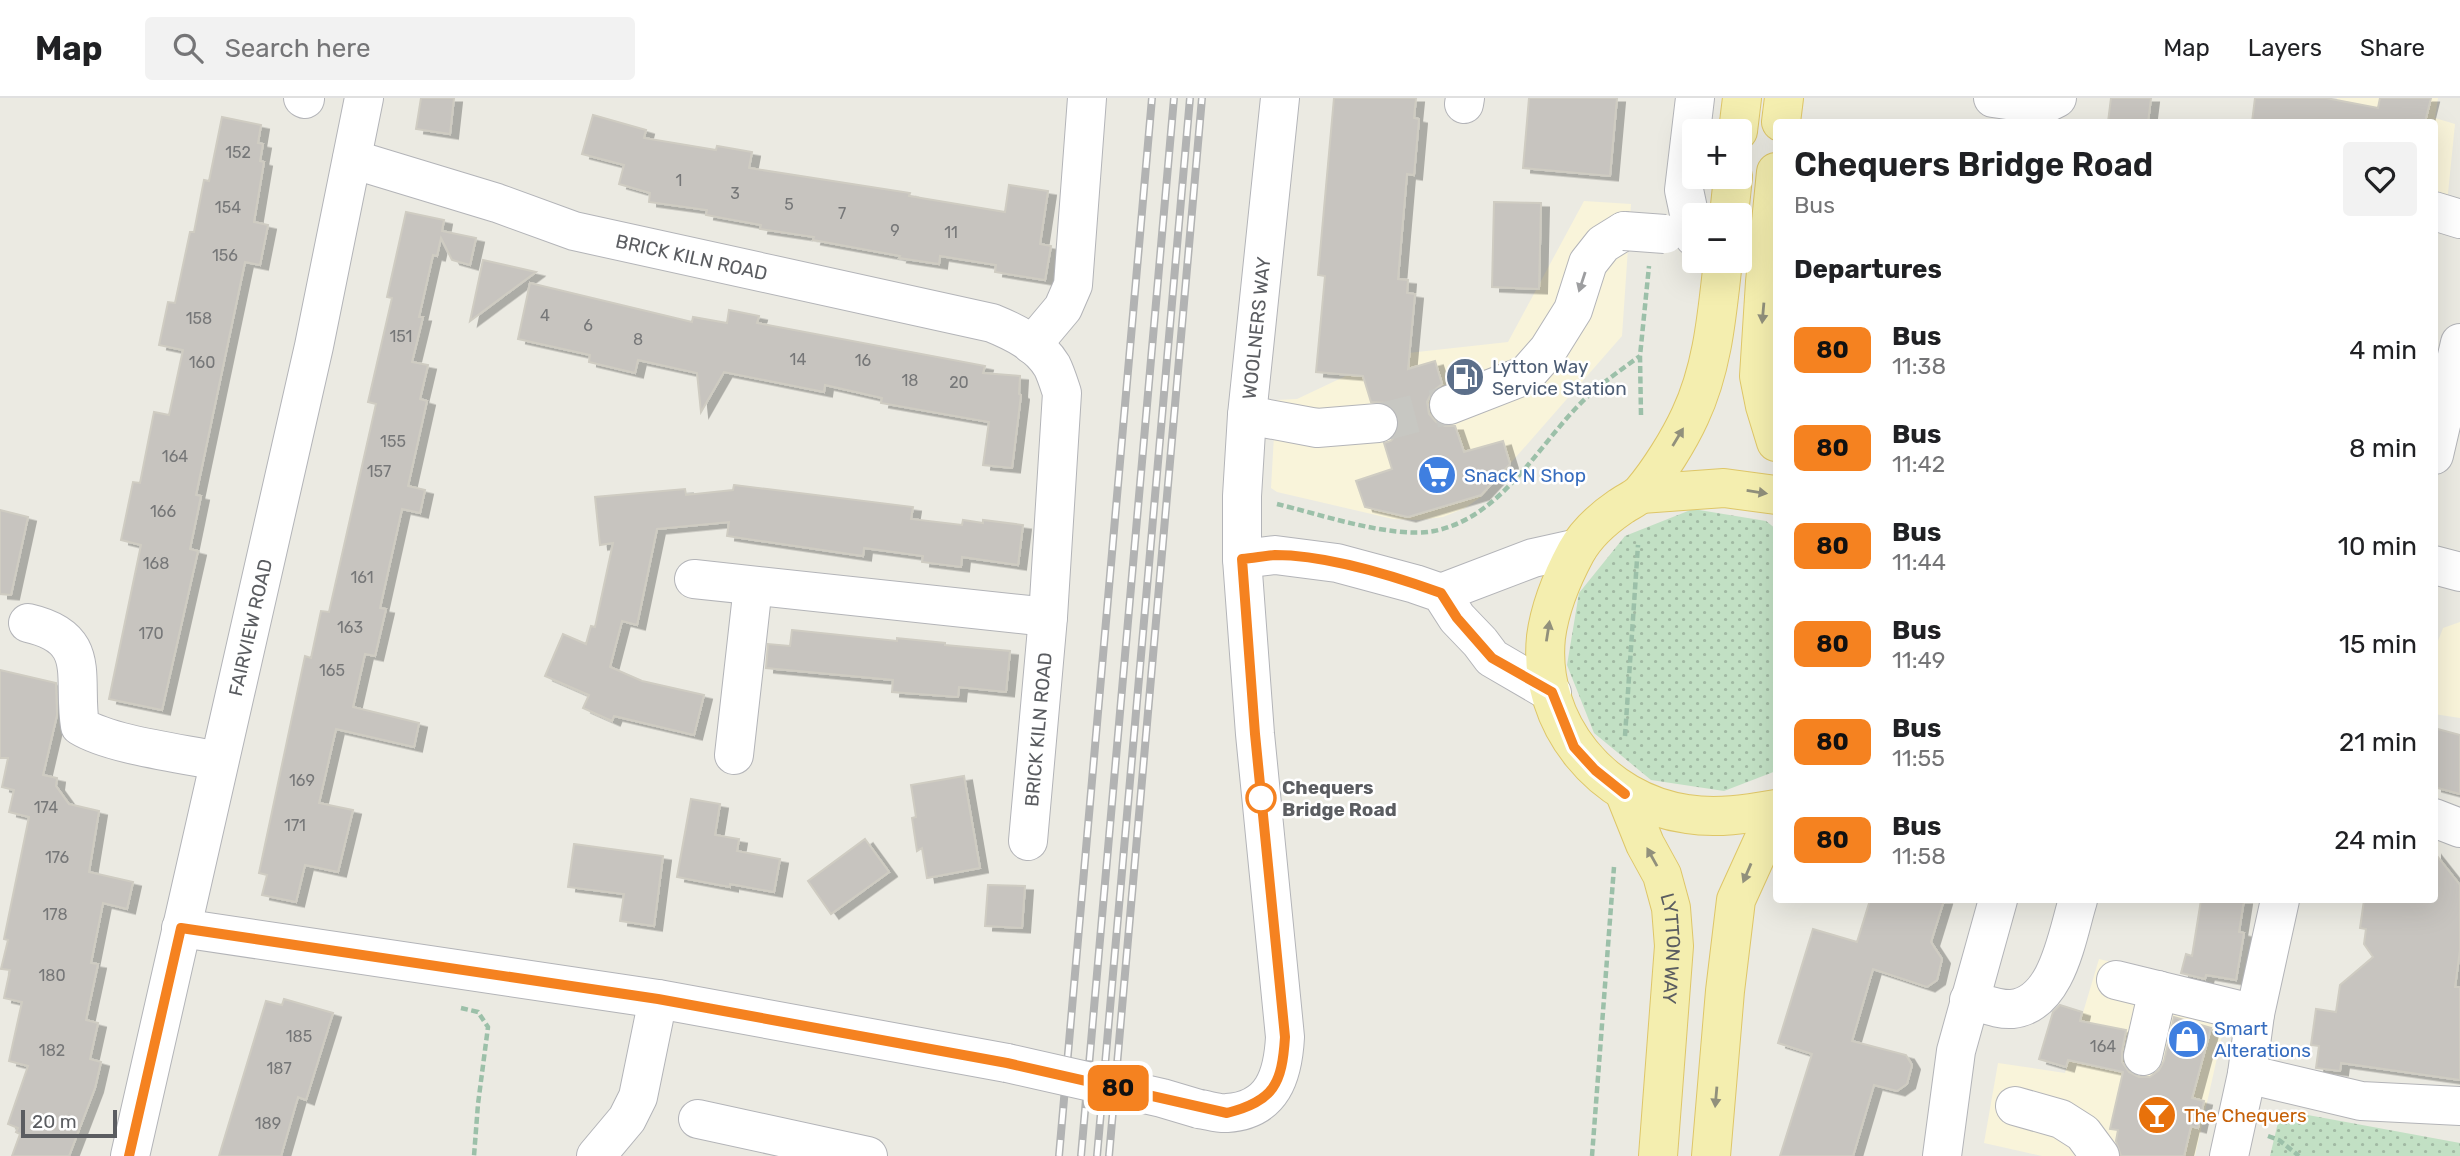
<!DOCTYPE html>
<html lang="en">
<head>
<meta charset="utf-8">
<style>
  :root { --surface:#fff; --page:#f2f2f2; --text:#202124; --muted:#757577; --line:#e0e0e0 }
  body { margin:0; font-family:Rubik,sans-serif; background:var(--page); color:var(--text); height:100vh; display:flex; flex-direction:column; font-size:26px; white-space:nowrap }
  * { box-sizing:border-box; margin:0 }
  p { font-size:23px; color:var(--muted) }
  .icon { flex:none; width:38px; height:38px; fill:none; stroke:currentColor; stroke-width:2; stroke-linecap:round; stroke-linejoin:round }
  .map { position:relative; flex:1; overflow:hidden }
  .panel { position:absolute; left:1773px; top:21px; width:665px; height:784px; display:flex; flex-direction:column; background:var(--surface); border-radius:7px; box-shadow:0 7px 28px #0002 }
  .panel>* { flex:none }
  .badge { padding:0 14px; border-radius:10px; font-size:24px; line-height:46px }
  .fabs { position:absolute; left:1682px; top:21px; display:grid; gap:14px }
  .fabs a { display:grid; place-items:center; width:70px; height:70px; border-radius:7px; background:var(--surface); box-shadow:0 7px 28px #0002; font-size:35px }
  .scale { position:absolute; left:21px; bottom:18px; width:96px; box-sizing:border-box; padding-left:7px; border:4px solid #5b5d61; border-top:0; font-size:19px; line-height:24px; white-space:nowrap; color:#5b5d61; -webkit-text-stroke:5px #fff; paint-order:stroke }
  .map>.badge { position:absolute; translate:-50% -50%; box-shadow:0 0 0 4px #fff }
  h2 { padding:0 21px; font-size:26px; line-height:63px }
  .round { display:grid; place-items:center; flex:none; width:74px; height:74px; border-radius:7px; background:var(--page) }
  .summary { display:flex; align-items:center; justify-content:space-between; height:119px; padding:0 21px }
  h1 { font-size:33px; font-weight:600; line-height:52px }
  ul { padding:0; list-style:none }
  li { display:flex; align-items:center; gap:21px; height:98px; padding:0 21px }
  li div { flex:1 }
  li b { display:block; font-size:26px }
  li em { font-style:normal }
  li .badge { min-width:77px; font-weight:700; text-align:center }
  header { display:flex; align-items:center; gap:42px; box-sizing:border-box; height:98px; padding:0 35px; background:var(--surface); border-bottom:2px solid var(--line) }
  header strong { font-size:33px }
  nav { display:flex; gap:38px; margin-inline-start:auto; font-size:24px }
  .search { width:490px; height:63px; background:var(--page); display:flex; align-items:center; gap:18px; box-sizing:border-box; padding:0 24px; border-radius:7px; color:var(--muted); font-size:26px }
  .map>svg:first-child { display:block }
</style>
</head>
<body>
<header>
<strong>Map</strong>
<div class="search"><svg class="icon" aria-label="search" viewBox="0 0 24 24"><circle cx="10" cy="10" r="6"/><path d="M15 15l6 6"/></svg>Search here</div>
<nav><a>Map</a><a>Layers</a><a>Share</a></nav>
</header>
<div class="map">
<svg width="2460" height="1058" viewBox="0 0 2460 1058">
  <defs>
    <pattern id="grass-dots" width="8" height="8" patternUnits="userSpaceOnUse" patternTransform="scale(1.75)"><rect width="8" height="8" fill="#c2e0c4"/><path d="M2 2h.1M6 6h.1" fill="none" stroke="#a1b9a3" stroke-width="1.8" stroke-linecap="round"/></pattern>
    <filter id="shadow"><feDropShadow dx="8" dy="4.5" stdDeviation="0" flood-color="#0004"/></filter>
  </defs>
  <rect width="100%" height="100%" fill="#ebeae2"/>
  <path fill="#f9f4da" d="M 2337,0 L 2438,0 L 2435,20 L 2455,26 L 2447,105 L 2434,102 L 2434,24 L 2333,24 Z
    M 1584,103 L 1631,106 L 1622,238 L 1481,399 L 1465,410 L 1443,419 L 1419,422 L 1393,421 L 1277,394 L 1271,390 L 1276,302 L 1297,301 L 1390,257 L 1508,244 Z
    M 2460,524 L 2460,620 L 2434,616 L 2434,553 L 2443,530 Z
    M 2099,861 L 2232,893 L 2195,1058 L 2042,1058 L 1984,1045 L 1998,965 L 2065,975 Z"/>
  <path fill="url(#grass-dots)" d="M 1693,411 L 1766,423 L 1776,431 L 1776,673 L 1724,693 L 1651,682 L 1594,635 L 1567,567 L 1579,495 L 1625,438 Z
    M 2281,1012 L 2460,1045 L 2460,1058 L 2270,1058 Z"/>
  <path fill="#c7c4bf" stroke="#cfccc2" stroke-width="2" filter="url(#shadow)" d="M 421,0 L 454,0 L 450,36 L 416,31 Z
    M 1334,0 L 1416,0 L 1414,20 L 1419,21 L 1414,77 L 1407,76 L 1398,181 L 1408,182 L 1407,195 L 1415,196 L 1408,271 L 1435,263 L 1442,286 L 1432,294 L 1427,304 L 1429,316 L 1436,324 L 1445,328 L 1455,328 L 1464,354 L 1503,343 L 1510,366 L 1481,397 L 1408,419 L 1365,409 L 1356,383 L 1392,371 L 1384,345 L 1391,343 L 1398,334 L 1400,324 L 1396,313 L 1387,305 L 1371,304 L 1363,278 L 1316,274 L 1325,178 L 1318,177 Z
    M 1529,0 L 1617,0 L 1610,78 L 1523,70 Z
    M 2111,0 L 2151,0 L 2148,24 L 2108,24 Z
    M 2255,0 L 2326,0 L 2378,10 L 2380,0 L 2431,0 L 2425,24 L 2252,24 Z
    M 593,17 L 646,32 L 644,40 L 716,52 L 717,48 L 752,54 L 749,70 L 910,95 L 909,98 L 1005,114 L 1009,87 L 1048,93 L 1040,146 L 1051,148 L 1045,182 L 995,174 L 996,167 L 940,158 L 939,166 L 899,160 L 900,158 L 813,142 L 814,139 L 760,131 L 761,127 L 706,117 L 707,112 L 649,104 L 650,95 L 619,86 L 624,67 L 582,56 Z
    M 222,19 L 261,27 L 258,45 L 263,46 L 260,63 L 264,64 L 254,124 L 268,127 L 260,167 L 245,164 L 196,397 L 201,398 L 190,451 L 198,453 L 162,612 L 109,601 L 141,447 L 121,442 L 133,384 L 140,385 L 154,314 L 169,317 L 183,252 L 159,247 L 168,204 L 175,205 L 190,134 L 194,134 L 204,82 L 209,83 Z
    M 1494,104 L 1541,105 L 1539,191 L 1492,189 Z
    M 406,114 L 444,122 L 442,133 L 476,140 L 470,167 L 452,162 L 441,140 L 437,158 L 433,157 L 419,219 L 423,219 L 412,264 L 428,267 L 420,301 L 427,303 L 408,388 L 425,392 L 420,415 L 402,411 L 380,510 L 386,511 L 375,558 L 365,556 L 353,609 L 419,625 L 414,649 L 336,631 L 319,705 L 353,712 L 338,774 L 305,767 L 296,804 L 262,797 L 267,777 L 259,775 L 305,558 L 311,560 L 321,513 L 329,514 L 376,306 L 368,304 L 392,200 L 387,199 Z
    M 483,162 L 536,174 L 470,223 Z
    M 530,185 L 692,224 L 693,219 L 727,225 L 729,212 L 759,218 L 757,225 L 985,268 L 983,275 L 1020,278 L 1019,296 L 1021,297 L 1012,370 L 983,367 L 989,324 L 881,305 L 882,300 L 825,287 L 824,294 L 724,274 L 701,314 L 697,275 L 638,262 L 635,275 L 589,264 L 590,257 L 518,241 Z
    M 734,387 L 913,409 L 911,421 L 962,427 L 963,422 L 983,425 L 983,422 L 1023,427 L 1018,467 L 962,459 L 961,469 L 922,464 L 923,458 L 864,450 L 863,458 L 727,438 L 729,424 L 657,431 L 637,527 L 622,523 L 610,569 L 642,583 L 704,597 L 694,637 L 614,618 L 612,623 L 583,610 L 589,597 L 545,578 L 563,536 L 586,546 L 591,528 L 595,529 L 613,445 L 600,447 L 595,399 L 685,391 L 686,397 L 733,392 Z
    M 0,412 L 28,419 L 11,497 L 0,496 Z
    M 792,532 L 897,543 L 897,540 L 945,545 L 945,547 L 1010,553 L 1006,594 L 959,589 L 958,599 L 892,594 L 893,582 L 766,570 L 768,546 L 790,548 Z
    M 0,572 L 56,585 L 57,617 L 43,677 L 57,680 L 56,688 L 69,706 L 99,713 L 89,774 L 133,784 L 127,811 L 103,805 L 91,865 L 98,866 L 86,922 L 98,925 L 90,961 L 101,964 L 95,990 L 69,1058 L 12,1058 L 20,1036 L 16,1034 L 18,1030 L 8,1026 L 28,968 L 9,963 L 22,904 L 4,900 L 10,872 L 1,871 L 8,842 L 4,841 L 29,719 L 9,714 L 14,692 L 2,689 L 8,660 L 0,660 Z
    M 2434,630 L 2460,637 L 2460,696 L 2434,689 Z
    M 964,678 L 980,770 L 927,780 L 922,750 L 917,753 L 912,720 L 916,719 L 911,687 Z
    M 691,701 L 720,706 L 715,737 L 739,741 L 737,753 L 780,761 L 774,794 L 730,786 L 730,789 L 677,779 Z
    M 865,741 L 889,774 L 831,816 L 808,783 Z
    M 574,746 L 663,758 L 654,828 L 620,823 L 624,796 L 568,789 Z
    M 2434,754 L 2460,787 L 2460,852 L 2455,889 L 2460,889 L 2460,982 L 2341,965 L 2340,973 L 2316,970 L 2319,948 L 2311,947 L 2316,911 L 2336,914 L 2340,887 L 2373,859 L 2364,846 L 2366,831 L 2360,830 L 2364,802 L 2434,802 Z
    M 988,787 L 1025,788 L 1022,830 L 985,828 Z
    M 1870,802 L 1944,802 L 1931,844 L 1942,861 L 1937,882 L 1927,889 L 1873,871 L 1852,943 L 1906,957 L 1912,967 L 1907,986 L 1897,993 L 1874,987 L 1853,1058 L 1780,1058 L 1812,956 L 1778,945 L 1813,831 L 1857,844 Z
    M 2201,802 L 2244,802 L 2239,834 L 2244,835 L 2236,882 L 2206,877 L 2205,881 L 2181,875 L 2186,856 L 2192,858 Z
    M 284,901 L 333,915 L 306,1002 L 298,999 L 281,1058 L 219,1058 L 266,903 L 282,907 Z
    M 2060,907 L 2082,914 L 2080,923 L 2126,932 L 2122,953 L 2122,964 L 2129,974 L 2139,979 L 2150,979 L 2159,972 L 2164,963 L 2174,919 L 2211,930 L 2192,1000 L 2204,1003 L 2198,1030 L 2191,1028 L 2184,1058 L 2121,1058 L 2116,1043 L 2118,1032 L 2110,1031 L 2123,974 L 2068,962 L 2066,969 L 2039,961 L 2053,914 Z"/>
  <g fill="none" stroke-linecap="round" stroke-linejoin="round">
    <path stroke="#c7c7c2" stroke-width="38" stroke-dasharray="38 19" stroke-linecap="butt" d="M 1378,325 L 1449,307"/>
    <defs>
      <g id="minor">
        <path d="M 303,0 L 305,1"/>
        <path d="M 1993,0 L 2043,7 L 2057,0"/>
        <path d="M 1464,6 L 1465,0"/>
        <path id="s1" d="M 352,61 L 497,105 L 574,133 L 992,225 C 1014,234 1039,246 1052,268 C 1056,276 1059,286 1062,295 L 1048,519 L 694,481"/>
        <path d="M 2434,113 L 2460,121"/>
        <path d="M 1694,139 L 1684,92 L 1695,0"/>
        <path d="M 1032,247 L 1063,210 L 1073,187 L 1087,0"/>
        <path d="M 1449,307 L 1526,277 L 1548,252 L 1573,212 L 1588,165 L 1603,146 L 1624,133"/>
        <path d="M 1247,317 L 1317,330 L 1378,325"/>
        <path d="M 2434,357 L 2460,245"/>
        <path d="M 1242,461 L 1275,457 L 1337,465 L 1415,486 L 1441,495 L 1457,520 L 1480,544 L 1492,560 L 1552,595"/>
        <path d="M 2434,467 L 2460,474"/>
        <path d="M 1441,495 L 1533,460 L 1578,450"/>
        <path d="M 28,525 C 94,540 72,579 80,628 C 111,647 180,655 218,663"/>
        <path d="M 734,657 L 753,488"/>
        <path d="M 2434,720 L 2460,730"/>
        <path id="s2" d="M 1028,743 L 1048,519"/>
        <path d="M 181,830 L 658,901 L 1007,965"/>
        <path d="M 2116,882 L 2255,916"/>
        <path d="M 1969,902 C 1982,905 1999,912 2012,911 C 2058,906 2067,837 2078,802"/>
        <path d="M 2143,958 L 2158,892"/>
        <path d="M 2247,976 L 2361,1003 L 2460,1008"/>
        <path d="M 2015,1008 L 2061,1021 L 2083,1035 L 2100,1058"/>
        <path id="s3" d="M 1199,1011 C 1208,1012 1219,1016 1227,1015 C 1273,1012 1283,977 1285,939 L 1255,636 L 1242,461 L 1242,398 L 1247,317 L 1280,0"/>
        <path d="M 698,1021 L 868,1058"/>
        <path id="s4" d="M 130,1058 L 314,248 L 364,0"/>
        <path d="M 596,1058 L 627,1021 L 638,999 L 658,901"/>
        <path d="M 1942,1058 L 1956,953 L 1998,802"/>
        <path d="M 2229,1058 L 2247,976 L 2255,916 L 2280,802"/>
      </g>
      <g id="major">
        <path d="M 1781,24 L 1784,0"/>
        <path d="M 1738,33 L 1742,0"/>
        <path d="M 1776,74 L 1765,184 L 1759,278 L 1765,308 L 1776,344"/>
        <path d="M 1729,117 L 1733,79"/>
        <path d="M 1723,163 C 1717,216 1713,269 1690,318 C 1679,342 1659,374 1642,394 C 1637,400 1627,404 1620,409 C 1604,420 1586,436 1576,454 C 1562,480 1550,509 1546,539 C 1537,625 1602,704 1687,716 C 1717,721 1747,716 1776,711"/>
        <path d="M 1641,396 L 1724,390 L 1776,397"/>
        <path id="s5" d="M 1625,696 L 1645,746 L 1662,777 L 1671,810 L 1674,848 L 1658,1058"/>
        <path d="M 1711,1058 L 1725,893 L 1736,802 L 1776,714"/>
      </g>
    </defs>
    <use href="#minor" stroke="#b3b4b8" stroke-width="40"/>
    <use href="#major" stroke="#dec668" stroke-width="40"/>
    <path stroke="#9cc0a9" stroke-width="4.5" stroke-dasharray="7 3.5" stroke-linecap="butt" d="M 1641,317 L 1640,258 L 1649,168
      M 1277,406 C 1319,416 1392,441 1434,433 C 1499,420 1535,353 1577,309 C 1596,289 1618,274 1640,258
      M 2434,537 L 2434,506
      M 1625,638 L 1638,447
      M 461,910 L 478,914 L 488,929 L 478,1006 L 474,1058
      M 2268,1038 L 2279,1042 L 2299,1058
      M 1592,1058 L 1614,769"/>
    <use href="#minor" stroke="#fff" stroke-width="38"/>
    <use href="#major" stroke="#f4eeaf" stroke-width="38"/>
    <defs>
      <path id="rail" d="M 1059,1058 L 1152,0
        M 1081,1058 L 1174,0
        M 1097,1058 L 1190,0
        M 1109,1058 L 1202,0"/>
    </defs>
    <use href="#rail" stroke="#b2b3b3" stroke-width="8"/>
    <use href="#rail" stroke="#fff" stroke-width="5" stroke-dasharray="16" stroke-linecap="butt"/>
    <defs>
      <path id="minor-bridge" d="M 1624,133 L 1665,136
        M 1007,965 L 1162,1000 L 1199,1011"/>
    </defs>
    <use href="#minor-bridge" stroke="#b3b4b8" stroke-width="40" stroke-linecap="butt"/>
    <use href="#minor-bridge" stroke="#fff" stroke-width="38"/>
  </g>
  <defs><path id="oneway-solid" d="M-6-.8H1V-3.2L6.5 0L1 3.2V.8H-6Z" transform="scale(1.75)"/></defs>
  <use fill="#9d9ea0" href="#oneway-solid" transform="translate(1582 184) rotate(108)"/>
  <g fill="#91907c">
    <use href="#oneway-solid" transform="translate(1763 215) rotate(95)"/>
    <use href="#oneway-solid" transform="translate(1678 339) rotate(-59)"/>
    <use href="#oneway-solid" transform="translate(1757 394) rotate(9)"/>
    <use href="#oneway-solid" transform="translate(1548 533) rotate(-81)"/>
    <use href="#oneway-solid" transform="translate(1652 759) rotate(-119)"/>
    <use href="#oneway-solid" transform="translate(1747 775) rotate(113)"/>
    <use href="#oneway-solid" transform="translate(1716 999) rotate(95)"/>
  </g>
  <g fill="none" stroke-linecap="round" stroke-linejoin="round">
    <defs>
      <path id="line" d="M 129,1058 L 181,830 L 658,901 L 1007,965 L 1227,1015 C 1274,1003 1282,986 1285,939 L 1255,636 L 1242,461 C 1253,460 1264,458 1275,457 C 1325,457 1394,478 1441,495 L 1457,520 L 1492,560 L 1552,594 L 1574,649 L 1595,672 L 1625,696"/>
    </defs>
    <use href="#line" stroke="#fff" stroke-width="16"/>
    <use href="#line" stroke="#f58220" stroke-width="10"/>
  </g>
  <defs>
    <symbol id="fuel-disc" viewBox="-11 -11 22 22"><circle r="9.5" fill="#5c6f8a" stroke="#fff"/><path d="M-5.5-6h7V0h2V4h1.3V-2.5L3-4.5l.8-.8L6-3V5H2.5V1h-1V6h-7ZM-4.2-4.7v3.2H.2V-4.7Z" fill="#fff"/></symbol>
    <symbol id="supermarket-disc" viewBox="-11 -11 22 22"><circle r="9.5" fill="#3f7fe0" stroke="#fff"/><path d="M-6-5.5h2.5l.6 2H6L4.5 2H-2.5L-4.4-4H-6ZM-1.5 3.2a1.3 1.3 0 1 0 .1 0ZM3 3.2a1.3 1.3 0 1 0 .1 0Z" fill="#fff"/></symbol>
    <symbol id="shop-disc" viewBox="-11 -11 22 22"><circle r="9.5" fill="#3f7fe0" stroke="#fff"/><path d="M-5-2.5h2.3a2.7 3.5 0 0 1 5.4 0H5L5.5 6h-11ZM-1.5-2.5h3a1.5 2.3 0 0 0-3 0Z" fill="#fff"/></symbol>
    <symbol id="bar-disc" viewBox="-11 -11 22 22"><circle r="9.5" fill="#e8710a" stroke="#fff"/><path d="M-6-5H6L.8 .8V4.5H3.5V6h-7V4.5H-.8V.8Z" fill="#fff"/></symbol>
  </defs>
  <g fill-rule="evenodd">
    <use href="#fuel-disc" x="1443" y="257" width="44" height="44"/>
    <use href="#supermarket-disc" x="1415" y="355" width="44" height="44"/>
    <use href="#shop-disc" x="2165" y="919" width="44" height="44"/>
    <use href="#bar-disc" x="2135" y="995" width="44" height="44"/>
  </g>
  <circle fill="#fff" stroke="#f58220" stroke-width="3.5" cx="1261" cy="700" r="14"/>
  <g text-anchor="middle" stroke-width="5" stroke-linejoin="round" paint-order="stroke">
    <g font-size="16" fill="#767778">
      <text x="238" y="60">152</text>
      <text x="679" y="88">1</text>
      <text x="735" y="101">3</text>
      <text x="789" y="112">5</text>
      <text x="228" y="115">154</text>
      <text x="842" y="121">7</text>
      <text x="895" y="138">9</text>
      <text x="951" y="140">11</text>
      <text x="225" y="163">156</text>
      <text x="545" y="223">4</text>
      <text x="199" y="226">158</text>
      <text x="588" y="233">6</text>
      <text x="401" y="244">151</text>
      <text x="638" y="247">8</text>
      <text x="798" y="267">14</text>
      <text x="863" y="268">16</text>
      <text x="202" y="270">160</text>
      <text x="910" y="288">18</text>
      <text x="959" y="290">20</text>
      <text x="393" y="349">155</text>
      <text x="175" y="364">164</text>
      <text x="379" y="379">157</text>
      <text x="163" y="419">166</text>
      <text x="156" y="471">168</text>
      <text x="362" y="485">161</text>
      <text x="350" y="535">163</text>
      <text x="151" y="541">170</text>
      <text x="332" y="578">165</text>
      <text x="302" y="688">169</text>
      <text x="46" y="715">174</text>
      <text x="295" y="733">171</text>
      <text x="57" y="765">176</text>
      <text x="55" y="822">178</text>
      <text x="52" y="883">180</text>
      <text x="299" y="944">185</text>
      <text x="2103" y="954">164</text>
      <text x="52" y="958">182</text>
      <text x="279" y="976">187</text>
      <text x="268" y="1031">189</text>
    </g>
    <g font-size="19" fill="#5b5d61" stroke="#fff">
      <text dy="7" stroke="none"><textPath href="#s1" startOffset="354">BRICK KILN ROAD</textPath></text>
      <text dy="7" stroke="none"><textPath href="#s3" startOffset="847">WOOLNERS WAY</textPath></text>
      <text dy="7" stroke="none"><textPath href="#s4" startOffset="542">FAIRVIEW ROAD</textPath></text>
      <text dy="7" stroke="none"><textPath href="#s2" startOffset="112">BRICK KILN ROAD</textPath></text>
      <text dy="7" stroke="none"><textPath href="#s5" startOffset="164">LYTTON WAY</textPath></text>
    </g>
    <g font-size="19" fill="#4e5e75" stroke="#fff" text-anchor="start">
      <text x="1492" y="275">Lytton Way<tspan x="1492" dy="22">Service Station</tspan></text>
    </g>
    <g font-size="19" fill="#366cbe" stroke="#fff" text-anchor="start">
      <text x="1464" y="384">Snack N Shop</text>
      <text x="2214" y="937">Smart<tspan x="2214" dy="22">Alterations</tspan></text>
    </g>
    <g font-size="19" font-weight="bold" fill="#5b5d61" stroke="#fff" text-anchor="start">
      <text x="1282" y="696">Chequers<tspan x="1282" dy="22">Bridge Road</tspan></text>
    </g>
    <g font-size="19" fill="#c56008" stroke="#fff" text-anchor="start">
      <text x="2184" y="1024">The Chequers</text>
    </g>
  </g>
</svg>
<div class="fabs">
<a>+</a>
<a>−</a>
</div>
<div class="scale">20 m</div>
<b class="badge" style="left:1118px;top:990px;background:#f58220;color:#111">80</b>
<section class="panel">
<div class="summary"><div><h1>Chequers Bridge Road</h1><p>Bus</p></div><a class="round"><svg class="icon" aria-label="heart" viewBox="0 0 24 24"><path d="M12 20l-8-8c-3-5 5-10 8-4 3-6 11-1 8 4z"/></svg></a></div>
<h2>Departures</h2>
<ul>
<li><span class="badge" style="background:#f58220;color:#111">80</span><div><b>Bus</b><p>11:38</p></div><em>4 min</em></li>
<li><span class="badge" style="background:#f58220;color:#111">80</span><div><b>Bus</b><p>11:42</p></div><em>8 min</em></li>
<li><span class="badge" style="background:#f58220;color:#111">80</span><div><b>Bus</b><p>11:44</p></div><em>10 min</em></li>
<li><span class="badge" style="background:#f58220;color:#111">80</span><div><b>Bus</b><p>11:49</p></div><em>15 min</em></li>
<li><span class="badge" style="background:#f58220;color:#111">80</span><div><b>Bus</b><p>11:55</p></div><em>21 min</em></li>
<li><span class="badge" style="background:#f58220;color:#111">80</span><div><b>Bus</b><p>11:58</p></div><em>24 min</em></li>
</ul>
</section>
</div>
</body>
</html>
